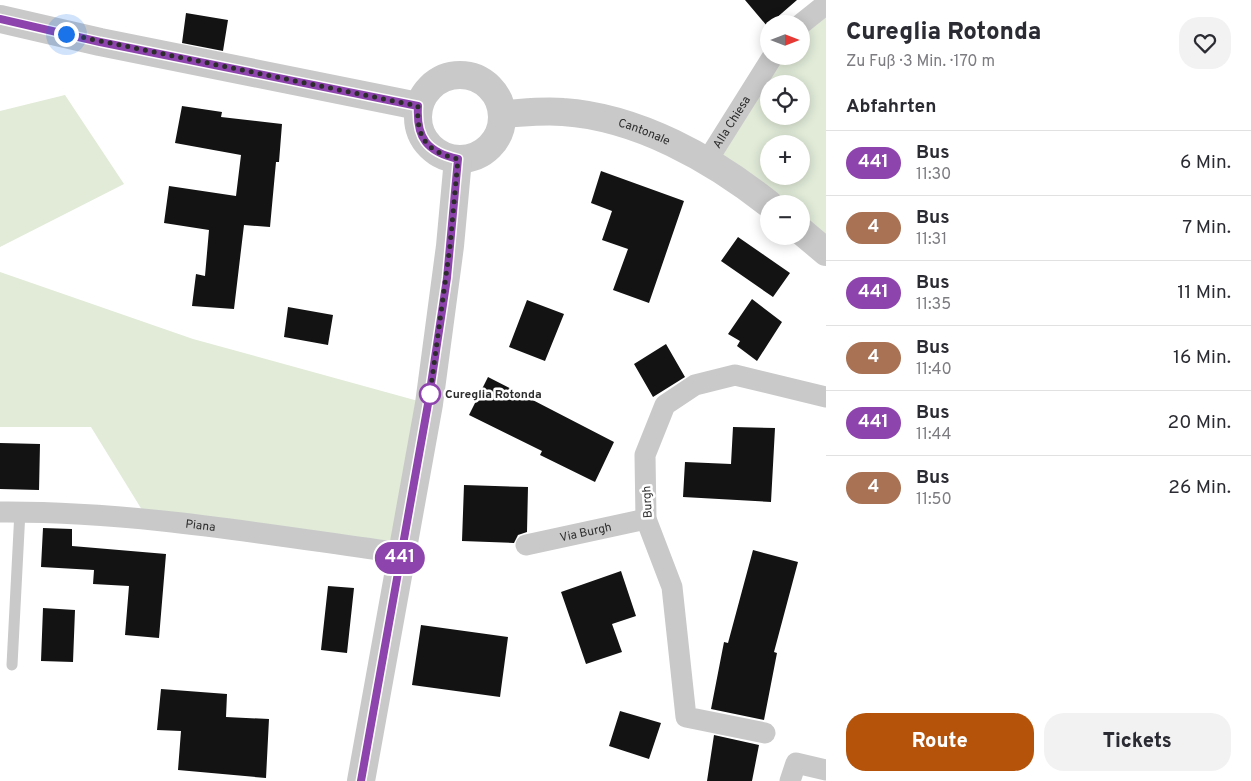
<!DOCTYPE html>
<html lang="de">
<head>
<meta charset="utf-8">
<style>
  :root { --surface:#fff; --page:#f2f2f3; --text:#2b2b33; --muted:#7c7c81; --line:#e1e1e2; --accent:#b45309 }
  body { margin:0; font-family:Overpass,sans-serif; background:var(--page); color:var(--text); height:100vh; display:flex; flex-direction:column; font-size:19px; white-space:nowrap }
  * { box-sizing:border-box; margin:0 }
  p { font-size:16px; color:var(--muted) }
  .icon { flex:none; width:28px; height:28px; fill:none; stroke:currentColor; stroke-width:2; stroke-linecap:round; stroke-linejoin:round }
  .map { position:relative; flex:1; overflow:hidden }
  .sheet { display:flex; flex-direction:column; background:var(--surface); width:425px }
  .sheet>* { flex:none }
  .badge { padding:0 10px; border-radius:16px; font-size:18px; line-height:32px }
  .needle { width:32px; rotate:90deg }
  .controls { position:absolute; left:760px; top:15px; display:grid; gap:10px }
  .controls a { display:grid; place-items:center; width:50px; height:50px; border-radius:50%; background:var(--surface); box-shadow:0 2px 12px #0003; font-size:25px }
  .you { position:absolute; width:25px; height:25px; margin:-12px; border:4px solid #fff; border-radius:50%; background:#1a73e8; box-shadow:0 0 0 8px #1a73e833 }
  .map>.badge { position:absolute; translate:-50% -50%; box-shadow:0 0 0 2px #fff }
  h2 { padding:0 20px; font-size:19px; line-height:45px }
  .round { display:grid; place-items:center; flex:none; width:52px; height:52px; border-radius:20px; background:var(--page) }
  .head { display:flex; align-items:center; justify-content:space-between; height:85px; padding:0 20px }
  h1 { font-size:24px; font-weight:800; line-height:38px }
  .button { display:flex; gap:10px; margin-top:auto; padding:10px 20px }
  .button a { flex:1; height:58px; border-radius:20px; background:var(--accent); color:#fff; font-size:20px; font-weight:800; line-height:58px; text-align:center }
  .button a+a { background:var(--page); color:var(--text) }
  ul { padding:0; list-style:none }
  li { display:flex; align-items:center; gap:15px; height:65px; padding:0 20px; border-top:1px solid var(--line) }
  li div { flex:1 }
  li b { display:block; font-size:19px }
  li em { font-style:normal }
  li .badge { min-width:55px; font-weight:700; text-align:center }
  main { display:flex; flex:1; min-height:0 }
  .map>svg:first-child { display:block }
</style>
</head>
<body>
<main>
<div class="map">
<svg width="826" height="781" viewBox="0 0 826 781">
  <rect width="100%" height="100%" fill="#fff"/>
  <path fill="#e1ebd8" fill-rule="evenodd" d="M 826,4 L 826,252 L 801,231 L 801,204 L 769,204 L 707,161 L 773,56 L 801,56 L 801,24 ZM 769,84 L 801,84 L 801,116 L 769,116 ZM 769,144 L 801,144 L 801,176 L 769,176 Z
    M 65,95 L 124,184 L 0,247 L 0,111 Z
    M 0,272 L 193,339 L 429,404 L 401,553 L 147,518 L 91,427 L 0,427 Z"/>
  <path fill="#131313" d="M 745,0 L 797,0 L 767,26 Z
    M 186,13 L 228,20 L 223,51 L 182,43 Z
    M 182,106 L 222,112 L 221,117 L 282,124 L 279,162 L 276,162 L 270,227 L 244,225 L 234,309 L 192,306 L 196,274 L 205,276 L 209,230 L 164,223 L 169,186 L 236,196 L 241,155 L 175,143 Z
    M 601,171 L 684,201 L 649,303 L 613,290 L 628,249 L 602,240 L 612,211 L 591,203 Z
    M 738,237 L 790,273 L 773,297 L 721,261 Z
    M 752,299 L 782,322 L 757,361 L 737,346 L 740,341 L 728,334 Z
    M 527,300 L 564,314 L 545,361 L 509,347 Z
    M 288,307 L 333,315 L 328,345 L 284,337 Z
    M 666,344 L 685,377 L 653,397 L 634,364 Z
    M 488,377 L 614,442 L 595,482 L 540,455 L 542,451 L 469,415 Z
    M 733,427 L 775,428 L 771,502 L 683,497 L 685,462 L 731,464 Z
    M 0,443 L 40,444 L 39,490 L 0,489 Z
    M 464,485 L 528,487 L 527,532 L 518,535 L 514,543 L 462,541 Z
    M 43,528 L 72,529 L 72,546 L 166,554 L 159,638 L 125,635 L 129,586 L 93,584 L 94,570 L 41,567 Z
    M 753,550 L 798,562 L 774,652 L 777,653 L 764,720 L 711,709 L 724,642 L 728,643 Z
    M 621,571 L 636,616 L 612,624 L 622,652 L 586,664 L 561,592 Z
    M 328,586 L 354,588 L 347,653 L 321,650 Z
    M 43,608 L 75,610 L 73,662 L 41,661 Z
    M 421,625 L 508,637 L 500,697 L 412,685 Z
    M 161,689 L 227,694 L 226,717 L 269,719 L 266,778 L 178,770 L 181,731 L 157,730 Z
    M 620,711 L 661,723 L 649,759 L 609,746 Z
    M 714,735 L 759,745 L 752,781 L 707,781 Z"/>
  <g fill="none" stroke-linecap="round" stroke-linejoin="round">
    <path stroke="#c9c9c9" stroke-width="11" d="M 12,665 L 20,511"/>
    <g stroke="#c9c9c9" stroke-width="21">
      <path d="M 801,24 L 826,4"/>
      <path id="s1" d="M 707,161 L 773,56"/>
      <path id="s2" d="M 0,512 C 135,511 268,535 401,553"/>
      <path id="s3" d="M 526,545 L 646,519"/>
      <path d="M 765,733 L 686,717 L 672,587 L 646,519 L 645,455 L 665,405 L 695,385 L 735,375 L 826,397"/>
      <path d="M 790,781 L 796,763 L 826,770"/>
    </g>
    <g stroke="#c9c9c9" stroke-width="28">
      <path d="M 0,19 L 100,42 L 418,106"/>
      <circle cx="460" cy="117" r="42"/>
      <path id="s4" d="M 502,114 C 522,113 543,110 563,112 C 638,117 712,159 769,204"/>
      <path d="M 801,231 L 826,252"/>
      <path d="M 361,781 L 429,404 L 450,246 L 458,159"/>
    </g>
  </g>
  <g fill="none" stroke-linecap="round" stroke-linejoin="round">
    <defs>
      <path id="line" d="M 0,19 L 100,42 L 418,106 C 416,138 427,152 458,159 L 447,278 L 428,404 L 361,781"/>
    </defs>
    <use href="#line" stroke="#fff" stroke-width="11"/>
    <use href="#line" stroke="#8e44ad" stroke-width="8"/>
    <path stroke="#2c2c2c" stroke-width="5" stroke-dasharray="0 9" d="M 66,34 L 418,106 C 416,138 427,152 458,159 L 450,246 L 430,394"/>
  </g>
  <circle fill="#fff" stroke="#8e44ad" stroke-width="2.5" cx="430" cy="394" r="10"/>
  <g text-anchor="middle" stroke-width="5" stroke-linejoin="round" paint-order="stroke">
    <g font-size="12" fill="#2c2c2c" stroke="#fff">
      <text dy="4" stroke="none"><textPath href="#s1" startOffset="46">Alla Chiesa</textPath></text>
      <text dy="4" stroke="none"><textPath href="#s4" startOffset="145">Cantonale</textPath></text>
      <text transform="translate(647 502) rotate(-93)" y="4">Burgh</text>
      <text dy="4" stroke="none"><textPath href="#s2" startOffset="201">Piana</textPath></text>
      <text dy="4" stroke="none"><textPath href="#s3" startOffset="61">Via Burgh</textPath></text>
    </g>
    <g font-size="12" font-weight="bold" fill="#2c2c2c" stroke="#fff" text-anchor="start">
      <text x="445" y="398">Cureglia Rotonda</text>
    </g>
  </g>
</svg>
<div class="controls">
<a><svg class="needle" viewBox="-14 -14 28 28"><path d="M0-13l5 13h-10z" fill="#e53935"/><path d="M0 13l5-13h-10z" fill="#7c7c81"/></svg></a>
<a><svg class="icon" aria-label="locate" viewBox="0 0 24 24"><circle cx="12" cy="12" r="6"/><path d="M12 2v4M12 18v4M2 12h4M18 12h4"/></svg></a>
<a>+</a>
<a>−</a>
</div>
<div class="you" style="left:66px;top:34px"></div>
<b class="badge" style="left:400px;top:558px;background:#8e44ad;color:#fff">441</b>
</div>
<section class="sheet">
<div class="head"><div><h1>Cureglia Rotonda</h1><p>Zu Fuß · 3 Min. · 170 m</p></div><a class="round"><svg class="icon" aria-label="heart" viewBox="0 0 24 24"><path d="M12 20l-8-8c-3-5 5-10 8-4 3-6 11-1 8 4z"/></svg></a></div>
<h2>Abfahrten</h2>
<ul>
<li><span class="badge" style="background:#8e44ad;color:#fff">441</span><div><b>Bus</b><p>11:30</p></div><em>6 Min.</em></li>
<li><span class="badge" style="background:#a97254;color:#fff">4</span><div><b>Bus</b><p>11:31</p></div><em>7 Min.</em></li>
<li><span class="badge" style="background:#8e44ad;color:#fff">441</span><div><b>Bus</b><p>11:35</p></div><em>11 Min.</em></li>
<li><span class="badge" style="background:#a97254;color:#fff">4</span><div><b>Bus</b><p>11:40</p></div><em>16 Min.</em></li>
<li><span class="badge" style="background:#8e44ad;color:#fff">441</span><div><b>Bus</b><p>11:44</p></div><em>20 Min.</em></li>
<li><span class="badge" style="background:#a97254;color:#fff">4</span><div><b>Bus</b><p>11:50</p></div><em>26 Min.</em></li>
</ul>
<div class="button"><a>Route</a><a>Tickets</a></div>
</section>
</main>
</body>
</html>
